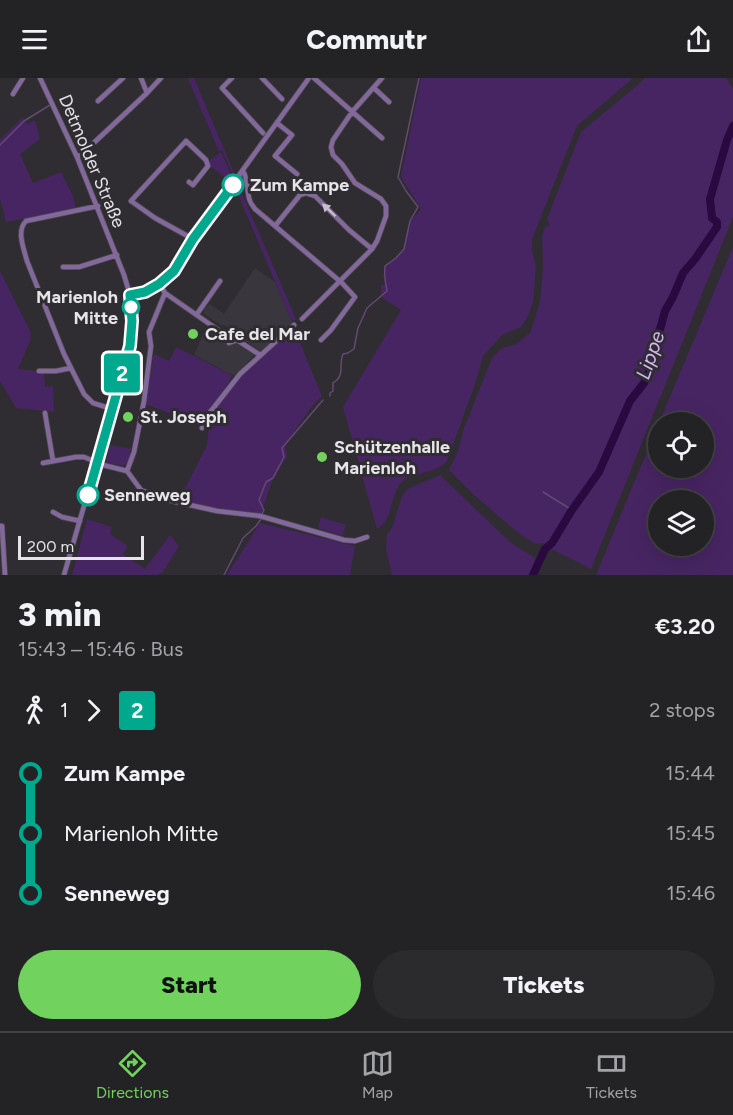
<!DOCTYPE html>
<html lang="en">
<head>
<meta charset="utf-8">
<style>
  :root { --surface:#232225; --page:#2b2a2d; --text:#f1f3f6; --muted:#a3a4a7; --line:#403f42; --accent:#71d25e }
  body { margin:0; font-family:Figtree,sans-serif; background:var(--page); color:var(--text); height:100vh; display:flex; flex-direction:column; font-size:22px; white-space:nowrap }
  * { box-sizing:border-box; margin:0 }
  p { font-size:20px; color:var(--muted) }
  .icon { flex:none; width:33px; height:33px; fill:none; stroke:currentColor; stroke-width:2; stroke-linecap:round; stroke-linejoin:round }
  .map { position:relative; height:497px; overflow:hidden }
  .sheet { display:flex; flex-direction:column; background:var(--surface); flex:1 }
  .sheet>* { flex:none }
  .badge { padding:0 12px; border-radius:4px; font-size:21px; line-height:39px }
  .controls { position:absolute; left:648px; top:334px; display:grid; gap:12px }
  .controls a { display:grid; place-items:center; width:66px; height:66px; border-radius:50%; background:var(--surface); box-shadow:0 6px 24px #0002,0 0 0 2px var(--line); font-size:30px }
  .scale { position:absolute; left:18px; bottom:15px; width:126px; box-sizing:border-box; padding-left:6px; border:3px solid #e6e4e7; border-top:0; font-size:16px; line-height:21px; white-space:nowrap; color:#e6e4e7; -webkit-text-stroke:4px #2f2d31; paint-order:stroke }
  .map>.badge { position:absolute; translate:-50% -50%; box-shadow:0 0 0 3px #fff }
  .legs { display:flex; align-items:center; gap:9px; height:66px; padding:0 18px; font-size:20px }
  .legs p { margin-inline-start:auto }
  .head { display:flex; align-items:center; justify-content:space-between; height:102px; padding:0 18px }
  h1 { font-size:33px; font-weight:800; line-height:45px }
  .cta { display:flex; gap:12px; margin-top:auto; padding:12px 18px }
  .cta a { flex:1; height:69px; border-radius:36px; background:var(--accent); color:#111; font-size:24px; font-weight:800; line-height:69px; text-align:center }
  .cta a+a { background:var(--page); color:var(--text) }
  ul { padding:0 18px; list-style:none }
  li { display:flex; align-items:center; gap:21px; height:60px; font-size:22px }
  li i { display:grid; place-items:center; width:9px; height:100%; margin:0 8px; background:currentColor }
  li i::after { content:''; width:15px; height:15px; margin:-8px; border:4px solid; border-radius:50%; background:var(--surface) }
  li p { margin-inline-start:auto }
  li:first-child i { background:linear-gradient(#0000 50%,currentColor 0) }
  li:last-child i { background:linear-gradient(currentColor 50%,#0000 0) }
  header { display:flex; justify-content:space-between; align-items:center; height:78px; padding:0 18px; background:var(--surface); font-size:27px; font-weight:800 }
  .tabs { display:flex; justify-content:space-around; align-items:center; height:84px; border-top:2px solid var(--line); background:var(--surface); font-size:16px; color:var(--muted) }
  .tabs a { display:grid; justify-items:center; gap:3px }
  .tabs .active { color:var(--accent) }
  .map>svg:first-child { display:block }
</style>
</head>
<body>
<header><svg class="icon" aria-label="menu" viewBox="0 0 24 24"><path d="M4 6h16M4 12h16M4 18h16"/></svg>Commutr<svg class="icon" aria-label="share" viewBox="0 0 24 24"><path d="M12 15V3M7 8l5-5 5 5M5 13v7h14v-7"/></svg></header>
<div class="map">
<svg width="733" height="497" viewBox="0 0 733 497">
  <rect width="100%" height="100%" fill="#2f2d31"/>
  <path fill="#3a363e" d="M 255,190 L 275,204 L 292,244 L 261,274 L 224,247 L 221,247 L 204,236 L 205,227 L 207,229 L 210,226 L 224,236 Z
    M 206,249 L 221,259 L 225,258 L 254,277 L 235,298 L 194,277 Z"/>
  <path fill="#472562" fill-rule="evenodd" d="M 188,0 L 194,0 L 235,97 L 234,99 L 222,72 L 219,74 Z
    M 421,0 L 633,0 L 577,48 L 532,161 L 532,173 L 536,188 L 533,224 L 528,238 L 521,249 L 502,257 L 483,278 L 475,306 L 447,383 C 437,395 417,394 404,402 C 392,411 393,433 384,445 C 382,447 379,449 377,451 L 343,329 L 401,232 L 381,219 L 381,207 L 385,206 L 386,202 L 383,198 L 385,188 L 404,172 L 411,143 L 421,131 L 401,99 Z
    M 645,0 L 726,0 L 733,11 L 733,139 L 591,491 L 544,467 L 544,465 L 536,466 L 521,457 L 474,417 L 449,392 L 458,373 L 464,350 L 492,280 L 502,270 L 515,267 L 530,255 L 534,243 L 540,223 L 543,189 L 542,158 L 545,149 L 550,147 L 547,141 L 581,54 L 640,5 Z
    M 23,39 L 27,46 L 35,42 L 40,61 L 20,76 L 33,105 L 61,94 L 73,118 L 76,131 L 6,144 L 0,121 L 0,62 Z
    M 221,74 L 233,101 L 231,104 L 210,88 L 209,83 Z
    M 238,106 L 296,241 L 292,244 L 235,109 Z
    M 733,169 L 733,497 L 596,497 L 658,347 L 658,390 L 704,390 L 704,345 L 659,345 ZM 658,423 L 704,423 L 704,468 L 658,468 Z
    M 0,193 L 31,255 L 30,263 L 18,291 L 44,294 L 45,309 L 53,308 L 54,334 L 16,330 L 0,303 Z
    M 294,250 L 322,318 L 312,328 L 285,367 L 287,378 L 272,403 L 261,436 L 214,430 L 179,422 L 207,367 L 210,339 L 231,309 L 241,297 Z
    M 176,269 L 232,297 L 228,306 L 199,347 L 146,326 L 154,276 L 169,283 Z
    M 110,367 L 131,371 L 128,385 L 123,388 L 106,384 Z
    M 440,397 L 510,464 L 535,480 L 531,497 L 392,497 L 386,471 L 387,456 L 392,450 L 402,418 L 408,411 Z
    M 321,439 L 346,447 L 342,458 L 318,450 Z
    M 87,441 L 112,449 L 110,456 L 128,468 L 123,476 L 145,491 L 170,457 L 179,468 L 163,494 L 158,497 L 72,497 Z
    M 260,445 L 355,468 L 350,497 L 227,497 Z"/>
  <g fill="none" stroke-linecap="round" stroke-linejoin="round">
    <path stroke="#624a72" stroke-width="1.5" d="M 0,67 L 24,43 L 50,27
      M 330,318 L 330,315 L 333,313 L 333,305 C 346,297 338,287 343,276 L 348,275 L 354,271 L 358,250 L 367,230 L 387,213 C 385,204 384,197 385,188 L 396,180 L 404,171 L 410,143 L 418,129 L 406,113 L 398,99 L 419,0
      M 543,414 L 572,432
      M 262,436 L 264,432 L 259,422 L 266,404 L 273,400 L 284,379 L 282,370 L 323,322
      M 224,497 L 243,460 L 256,448 L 261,441"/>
    <path stroke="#2a0840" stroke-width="8" d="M 533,497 L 545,471 L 552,465 L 572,432 L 599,394 L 630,323 L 644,305 L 649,294 L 653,269 L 661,248 L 665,233 L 673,219 L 683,195 L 695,181 L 717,149 L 717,144 L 712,140 L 710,121 L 727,62 L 733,48"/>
    <defs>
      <path id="minor" d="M 40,0 L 77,79 L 124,197 L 130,217 L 132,243 L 128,276 L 64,497
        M 141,0 L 147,15
        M 232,0 L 222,10 L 263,55
        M 262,0 L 282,21
        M 314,0 L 382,60
        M 374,10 L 389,24
        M 13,16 L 23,0
        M 98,23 L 123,0
        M 277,45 L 292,57 L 275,78 L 297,96
        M 77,79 L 83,75 L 147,15 L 161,0
        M 243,93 C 249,103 246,113 250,123 C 250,124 255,131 255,131 L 342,205 L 355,219 L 331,252 L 321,262
        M 189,104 L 193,107 L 208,88 L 206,82 L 186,63 L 131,123 L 155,140 L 193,161
        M 98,128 L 26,143 C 16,153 24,171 27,183 L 64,276 L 84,316 L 93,325 L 112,331
        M 275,148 L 300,117 L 306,115 L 315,118 L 349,152 L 372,171
        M 63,189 L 79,189 L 117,177
        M 159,205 L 165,215 L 221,254 L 234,258 L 237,262 L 260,277
        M 130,217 L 145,214 L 159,205 L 174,193 L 193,161 L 309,0
        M 197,236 L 220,203
        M 302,241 L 372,171 L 377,163 L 386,138 L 386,128 L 381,121 L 355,105 L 342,86 L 333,77 L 331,69 L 333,62 L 352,34 L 382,0
        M 229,257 L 228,260 L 229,265 L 237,262
        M 39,293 L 56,293 L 71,290
        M 45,335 L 53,383
        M 202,350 L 204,342 L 240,296 L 294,247
        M 43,385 L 76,379 L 84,379 L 103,387 L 127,393 L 141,412 L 158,419 L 176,424 L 217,433 L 260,438 L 344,462 L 355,463 L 367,459
        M 127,393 L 134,374 L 144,323 L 151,268 L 149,254 L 165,215
        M 53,434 L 62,439 L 80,443
        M 0,448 L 2,448 L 5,497"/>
    </defs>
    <use href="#minor" stroke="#4c4a4e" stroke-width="6"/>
    <use href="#minor" stroke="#82689b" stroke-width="4.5"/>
  </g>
  <defs><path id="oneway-solid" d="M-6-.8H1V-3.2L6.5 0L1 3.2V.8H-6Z" transform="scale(1.5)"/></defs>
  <use fill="#c8bfd0" href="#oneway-solid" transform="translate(329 132) rotate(-136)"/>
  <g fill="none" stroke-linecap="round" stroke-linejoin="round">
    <defs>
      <path id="line-1" d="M 88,417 L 130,268 L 132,243 L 130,217 L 145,214 L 159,206 L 174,193 L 193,161 L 233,107"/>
    </defs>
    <use href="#line-1" stroke="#fff" stroke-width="14"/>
    <use href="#line-1" stroke="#00a88e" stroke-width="9"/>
  </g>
  <g fill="#fff" stroke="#00a88e" stroke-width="3">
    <circle cx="233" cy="107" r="10"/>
    <circle cx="131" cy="229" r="8"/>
    <circle cx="88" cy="417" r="10"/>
  </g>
  <g fill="#71d25e" stroke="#2f2d31" stroke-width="2">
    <circle cx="193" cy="256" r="6"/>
    <circle cx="128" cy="339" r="6"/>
    <circle cx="322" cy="379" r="6"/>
  </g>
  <g text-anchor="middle" stroke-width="6" stroke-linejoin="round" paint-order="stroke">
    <g font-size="18" fill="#e6e4e7" stroke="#2f2d31">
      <text transform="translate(92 83) rotate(67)" y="6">Detmolder Straße</text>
    </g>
    <g font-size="18" font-weight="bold" fill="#e6e4e7" stroke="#2f2d31" text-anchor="start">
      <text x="250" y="113">Zum Kampe</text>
      <text x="118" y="225" text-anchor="end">Marienloh<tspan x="118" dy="21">Mitte</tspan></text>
      <text x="104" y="423">Senneweg</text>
    </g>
    <g font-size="18" font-weight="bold" fill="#e6e4e7" stroke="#2f2d31" text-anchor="start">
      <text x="205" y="262">Cafe del Mar</text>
      <text x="140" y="345">St. Joseph</text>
      <text x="334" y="375">Schützenhalle<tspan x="334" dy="21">Marienloh</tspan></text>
    </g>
    <g font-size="20" font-style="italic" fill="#d6b6f5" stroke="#2f2d31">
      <text transform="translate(650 277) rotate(-71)" y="7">Lippe</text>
    </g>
  </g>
</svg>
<div class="controls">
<a><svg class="icon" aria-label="locate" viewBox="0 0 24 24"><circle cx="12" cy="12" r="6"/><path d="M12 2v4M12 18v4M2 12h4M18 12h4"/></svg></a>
<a><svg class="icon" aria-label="layers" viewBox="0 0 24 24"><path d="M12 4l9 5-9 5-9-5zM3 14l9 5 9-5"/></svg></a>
</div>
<div class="scale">200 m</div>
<b class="badge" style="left:122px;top:295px;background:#00a88e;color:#fff">2</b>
</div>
<section class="sheet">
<div class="head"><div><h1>3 min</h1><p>15:43 – 15:46 · Bus</p></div><b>€3.20</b></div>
<div class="legs"><svg class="icon" aria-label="walk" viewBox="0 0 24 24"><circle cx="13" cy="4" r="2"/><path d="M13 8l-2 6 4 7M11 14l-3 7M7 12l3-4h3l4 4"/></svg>1<svg class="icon" aria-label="forward" viewBox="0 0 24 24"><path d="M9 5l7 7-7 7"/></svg><b class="badge" style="background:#00a88e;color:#fff">2</b><p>2 stops</p></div>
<ul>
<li><i style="color:#00a88e"></i><b>Zum Kampe</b><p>15:44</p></li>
<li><i style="color:#00a88e"></i><span>Marienloh Mitte</span><p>15:45</p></li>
<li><i style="color:#00a88e"></i><b>Senneweg</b><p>15:46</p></li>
</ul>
<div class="cta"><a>Start</a><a>Tickets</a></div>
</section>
<nav class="tabs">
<a class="active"><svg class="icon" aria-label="directions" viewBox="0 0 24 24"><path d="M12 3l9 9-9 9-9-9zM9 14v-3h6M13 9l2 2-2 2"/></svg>Directions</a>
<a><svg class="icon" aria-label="map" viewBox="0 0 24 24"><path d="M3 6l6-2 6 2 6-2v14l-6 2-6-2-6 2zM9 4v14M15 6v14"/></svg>Map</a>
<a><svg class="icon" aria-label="tickets" viewBox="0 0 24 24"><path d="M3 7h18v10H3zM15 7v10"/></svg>Tickets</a>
</nav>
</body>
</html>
